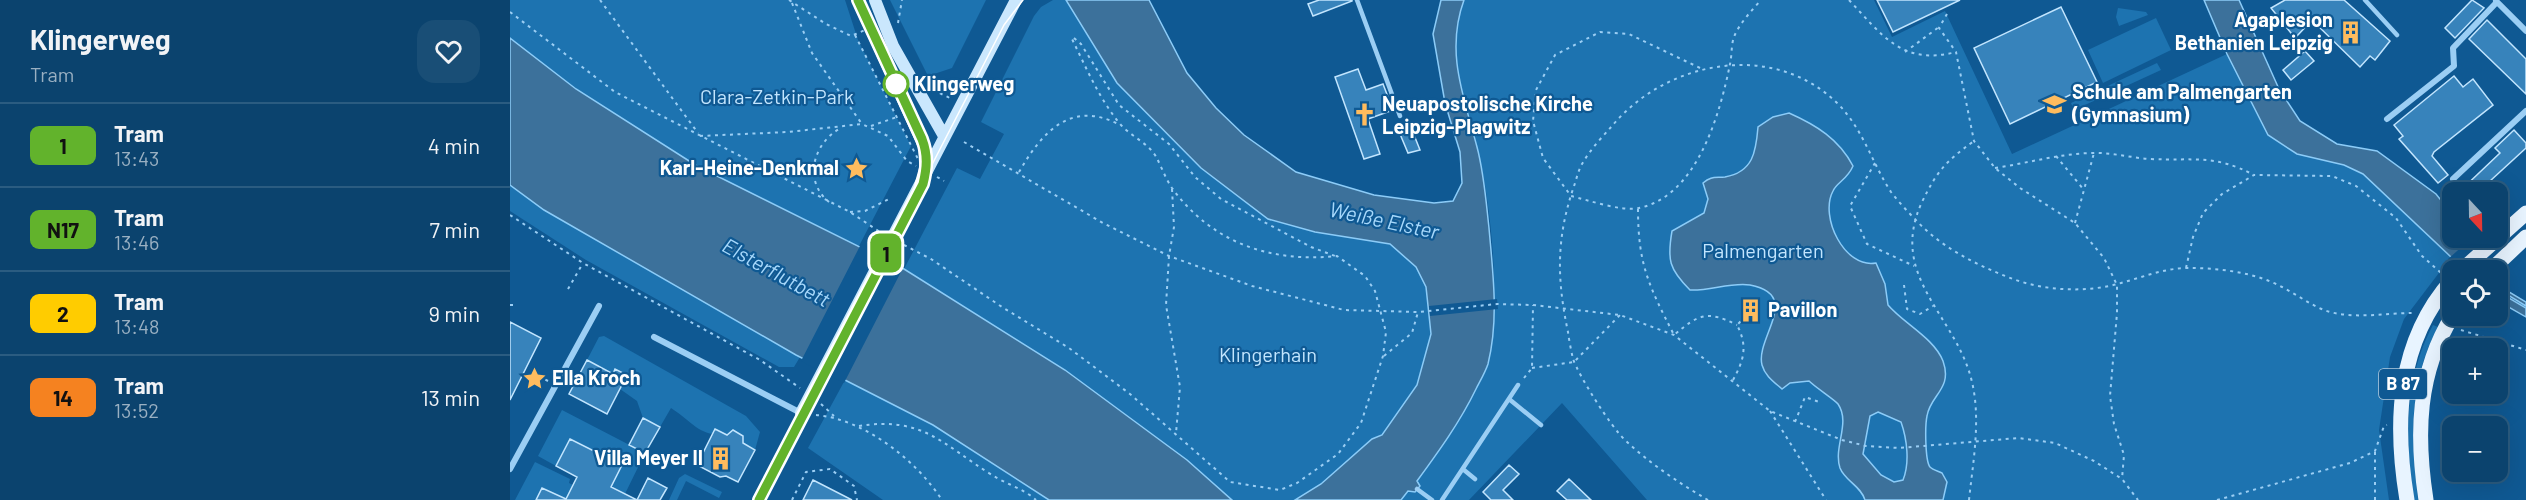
<!DOCTYPE html>
<html lang="en">
<head>
<meta charset="utf-8">
<style>
  :root { --surface:#0b436e; --page:#194e76; --text:#f1f3f6; --muted:#9ab0c2; --line:#2b5c81 }
  body { margin:0; font-family:Barlow,sans-serif; background:var(--page); color:var(--text); height:100vh; display:flex; flex-direction:column; font-size:22px; white-space:nowrap }
  * { box-sizing:border-box; margin:0 }
  p { font-size:20px; color:var(--muted) }
  .icon { flex:none; width:33px; height:33px; fill:none; stroke:currentColor; stroke-width:2; stroke-linecap:round; stroke-linejoin:round }
  .map { position:relative; flex:1; overflow:hidden }
  .details { display:flex; flex-direction:column; background:var(--surface); width:510px }
  .details>* { flex:none }
  .badge { padding:0 12px; border-radius:9px; font-size:21px; line-height:39px }
  .needle { width:39px; rotate:158deg }
  .tools { position:absolute; left:1932px; top:182px; display:grid; gap:12px }
  .tools a { display:grid; place-items:center; width:66px; height:66px; border-radius:12px; background:var(--surface); box-shadow:0 6px 24px #0002,0 0 0 2px var(--line); font-size:30px }
  .map>.badge { position:absolute; translate:-50% -50%; box-shadow:0 0 0 3px #fff }
  .round { display:grid; place-items:center; flex:none; width:63px; height:63px; border-radius:18px; background:var(--page) }
  .head { display:flex; align-items:center; justify-content:space-between; height:102px; padding:0 30px }
  h1 { font-size:28px; font-weight:700; line-height:45px }
  ul { padding:0; list-style:none }
  li { display:flex; align-items:center; gap:18px; height:84px; padding:0 30px; border-top:2px solid var(--line) }
  li div { flex:1 }
  li b { display:block; font-size:22px }
  li em { font-style:normal }
  li .badge { min-width:66px; font-weight:700; text-align:center }
  main { display:flex; flex:1; min-height:0 }
  .map>svg:first-child { display:block }
</style>
</head>
<body>
<main>
<section class="details">
<div class="head"><div><h1>Klingerweg</h1><p>Tram</p></div><a class="round"><svg class="icon" aria-label="heart" viewBox="0 0 24 24"><path d="M12 20l-8-8c-3-5 5-10 8-4 3-6 11-1 8 4z"/></svg></a></div>
<ul>
<li><span class="badge" style="background:#62b32c;color:#111">1</span><div><b>Tram</b><p>13:43</p></div><em>4 min</em></li>
<li><span class="badge" style="background:#62b32c;color:#111">N17</span><div><b>Tram</b><p>13:46</p></div><em>7 min</em></li>
<li><span class="badge" style="background:#fc0;color:#111">2</span><div><b>Tram</b><p>13:48</p></div><em>9 min</em></li>
<li><span class="badge" style="background:#f58220;color:#111">14</span><div><b>Tram</b><p>13:52</p></div><em>13 min</em></li>
</ul>
</section>
<div class="map">
<svg width="2016" height="500" viewBox="0 0 2016 500">
  <rect width="100%" height="100%" fill="#0f5993"/>
  <path fill="#1d73b0" d="M 0,0 L 335,0 L 348,40 L 401,146 L 349,246 L 187,166 L 66,89 L 0,38 Z
    M 380,0 L 476,0 L 442,68 L 418,76 Z
    M 543,0 L 556,0 L 607,83 L 691,168 L 758,219 L 805,232 L 880,244 L 906,267 L 916,287 L 921,334 L 907,385 L 872,435 L 862,439 L 811,484 L 785,500 L 722,500 C 622,410 508,340 394,269 L 447,168 L 470,179 L 494,134 L 471,122 L 524,16 L 531,7 Z
    M 954,0 L 1364,0 L 1382,37 L 1435,11 L 1502,154 L 1717,54 L 1758,135 L 1787,154 L 1834,165 L 1853,174 L 1941,257 L 1894,319 L 1880,357 L 1869,430 L 1879,500 L 1137,500 L 1052,403 L 959,500 L 891,500 L 898,491 L 905,491 L 909,486 L 907,481 C 929,451 949,423 966,389 C 970,381 976,373 978,364 C 991,306 982,205 967,147 C 954,97 935,52 954,0 Z
    M 1608,8 L 1636,12 L 1638,15 L 1609,26 L 1606,17 Z
    M 1646,18 L 1661,50 L 1593,83 L 1578,50 Z
    M 1647,63 L 1651,70 L 1564,110 L 1561,103 Z
    M 0,185 L 34,210 L 290,357 L 284,367 L 269,367 L 76,260 L 0,211 Z
    M 1923,325 L 1928,327 C 1898,383 1901,439 1908,500 L 1903,500 C 1896,439 1893,381 1923,325 Z
    M 94,336 L 236,416 L 250,432 L 245,450 L 233,443 L 233,436 L 223,430 L 221,434 C 189,438 186,424 161,408 L 150,427 L 133,418 L 127,401 L 110,389 L 117,375 L 105,369 L 103,374 L 77,360 L 89,337 Z
    M 335,380 L 423,425 L 539,500 L 373,500 L 298,448 Z
    M 52,410 L 135,453 L 112,500 L 94,500 L 112,465 L 61,439 L 46,466 L 28,456 Z
    M 25,462 L 60,479 L 59,483 L 92,500 L 57,500 L 32,488 L 26,500 L 5,500 Z
    M 175,474 L 212,492 L 209,498 L 176,481 L 167,500 L 159,500 L 169,478 Z"/>
  <path fill="#3c719b" stroke="#8cccf8" stroke-width="1.5" fill-rule="evenodd" d="M 556,0 L 639,0 L 677,73 L 706,108 L 734,135 L 786,172 L 864,195 L 924,203 L 943,201 L 952,183 L 950,152 L 935,103 L 923,34 L 931,0 L 954,0 C 935,52 954,97 967,147 C 974,173 976,201 979,228 C 983,274 989,319 978,364 C 975,373 970,381 966,389 C 950,422 929,451 907,481 L 910,486 L 905,492 L 898,491 L 891,500 L 785,500 L 811,484 L 862,439 L 872,435 L 907,385 L 921,334 L 916,287 L 906,267 L 880,244 L 805,232 L 758,219 L 691,168 L 607,83 Z
    M 1694,0 L 1729,0 L 1769,89 L 1790,121 L 1827,144 L 1867,151 L 1926,194 L 1942,214 L 1942,237 L 1962,237 L 1997,280 L 1999,292 L 2016,302 L 2016,306 L 1998,295 L 1997,297 L 2016,308 L 2016,317 L 1988,301 L 1988,270 L 1941,257 L 1853,174 L 1834,165 L 1787,154 L 1758,135 L 1717,54 Z
    M 0,38 L 66,89 L 187,166 L 394,269 L 555,370 L 677,460 L 722,500 L 539,500 L 423,425 L 286,355 L 34,210 L 0,185 Z
    M 1279,113 C 1306,125 1329,139 1343,166 C 1337,180 1327,182 1323,191 C 1309,217 1335,269 1366,263 L 1375,284 L 1378,305 C 1393,323 1424,338 1433,361 C 1443,389 1420,395 1417,416 C 1415,425 1415,461 1420,467 C 1423,470 1428,471 1432,473 L 1437,482 L 1433,500 L 1355,500 C 1351,486 1335,481 1330,468 C 1323,447 1341,423 1328,404 C 1325,400 1305,387 1299,381 L 1280,383 L 1272,389 C 1264,382 1255,376 1252,365 C 1245,338 1293,295 1240,285 C 1221,282 1200,291 1180,290 C 1159,269 1157,260 1162,231 L 1194,213 L 1198,199 L 1193,183 C 1201,176 1205,178 1215,177 C 1243,172 1246,152 1248,127 L 1263,117 ZM 1368,412 L 1391,422 C 1397,439 1400,463 1393,480 L 1384,482 L 1371,475 L 1353,454 L 1360,416 Z"/>
  <path fill="#0f5993" d="M 1963,237 L 1997,275 L 1988,283 L 1988,270 L 1947,270 L 1938,259 Z
    M 351,244 L 394,266 L 334,383 L 291,361 Z
    M 987,299 L 988,309 L 920,316 L 919,306 Z"/>
  <path fill="#3783bb" stroke="#c2e5fe" stroke-width="1.5" d="M 809,0 L 842,0 L 842,1 L 803,16 L 798,4 Z
    M 1367,0 L 1450,0 L 1383,32 Z
    M 1775,0 L 1834,0 L 1880,41 L 1865,60 L 1860,56 L 1850,67 L 1802,20 L 1785,38 L 1761,8 Z
    M 1962,0 L 1974,8 L 1945,38 L 1935,28 Z
    M 1551,7 L 1587,82 L 1500,124 L 1464,48 Z
    M 1977,20 L 2016,59 L 2016,94 L 1959,39 Z
    M 1795,51 L 1804,61 L 1781,80 L 1773,70 Z
    M 848,69 L 856,90 L 873,84 L 883,110 L 858,119 L 870,154 L 854,159 L 825,77 Z
    M 1944,76 L 1953,87 L 1963,79 L 1983,105 L 1924,152 L 1922,156 L 1938,175 L 1928,183 L 1889,139 L 1893,136 L 1884,125 Z
    M 902,130 L 910,150 L 898,153 L 890,134 Z
    M 2004,130 L 2016,143 L 2016,148 L 1968,192 L 1949,192 L 1990,153 L 1985,148 Z
    M 0,322 L 31,338 L 0,400 Z
    M 77,360 L 103,374 L 105,369 L 117,375 L 97,414 L 59,394 Z
    M 133,418 L 150,427 L 135,453 L 119,445 Z
    M 205,429 L 217,435 L 223,430 L 233,436 L 233,443 L 245,450 L 228,482 L 216,476 L 210,477 L 187,465 Z
    M 60,439 L 112,465 L 101,487 L 127,500 L 138,478 L 157,488 L 150,500 L 26,500 L 32,488 L 56,499 L 67,477 L 46,466 Z
    M 1988,439 L 1999,441 L 1996,474 L 1988,473 Z
    M 999,465 L 1009,474 L 993,490 L 1003,500 L 981,500 L 973,492 Z
    M 1059,479 L 1081,500 L 1057,500 L 1047,491 Z
    M 303,480 L 342,500 L 293,500 Z"/>
  <g fill="none" stroke-linecap="round" stroke-linejoin="round">
    <path stroke="#9bcef4" stroke-width="2" stroke-dasharray="3 4.5" stroke-linecap="butt" d="M 90,0 L 188,133
      M 279,0 L 316,24 L 341,36 L 362,27
      M 1339,0 C 1372,35 1392,66 1446,52
      M 282,3 L 302,53 L 352,124
      M 0,12 L 105,92 L 340,212 L 370,232
      M 1437,14 L 1429,28 L 1446,52 L 1464,141 L 1485,168 L 1510,188 L 1565,223 L 1594,258 L 1607,285 L 1607,313 L 1600,396 L 1604,424 L 1614,455 L 1612,479
      M 388,23 L 392,0
      M 345,35 L 408,159
      M 564,38 L 571,44 L 609,105 L 659,144 L 685,177 L 711,199 L 801,247 L 825,256
      M 1395,52 L 1429,27
      M 1190,68 L 1119,34 L 1090,32 L 1045,55 L 1026,90 L 1023,121 L 1033,158 L 1061,196 C 1078,200 1112,212 1129,208 C 1187,196 1210,114 1220,64 C 1222,56 1221,45 1224,37 C 1229,24 1242,10 1251,0
      M 423,90 L 440,98
      M 361,126 L 387,117
      M 190,136 L 278,132 L 352,124 L 378,136 L 397,161 L 406,166
      M 454,142 L 593,223 L 659,256 L 742,286 L 834,310 L 908,312 L 987,304 L 1023,305 L 1110,315 L 1164,335 L 1260,411 L 1332,440 L 1356,446 L 1389,448 L 1509,438 L 1545,443 L 1584,461 L 1612,479 L 1628,500
      M 1546,156 L 1574,190
      M 1365,163 L 1340,206 L 1357,244 L 1404,266
      M 1485,168 C 1518,163 1548,154 1581,153 C 1601,152 1621,158 1641,159 C 1684,161 1704,154 1744,175
      M 509,172 C 532,132 561,99 610,125
      M 427,177 L 434,181
      M 662,189 L 664,227 L 659,256 L 656,305 L 670,387 L 666,433
      M 319,202 C 292,180 304,142 331,128
      M 1128,209 C 1128,265 1139,286 1164,335 C 1189,314 1197,310 1227,325
      M 340,212 L 355,211 L 379,199
      M 0,215 L 73,263 L 250,360 L 290,388
      M 1565,223 L 1584,153
      M 394,245 L 421,259 L 492,307 L 559,348 L 620,394 L 720,482 L 770,490 L 787,483 L 828,454 L 851,423 L 873,356 L 876,332 L 865,291 L 855,276 L 827,256 C 761,263 702,243 662,188 C 655,178 651,165 645,155 C 636,142 621,136 611,125 C 589,99 576,67 561,37
      M 1676,268 L 1683,237 L 1693,213 L 1712,194 L 1744,175 L 1822,176 L 1846,186 L 1886,218 L 1912,256 L 1931,273
      M 1394,285 L 1397,309 L 1410,314 L 1423,306
      M 58,289 L 73,263
      M 0,305 L 6,305
      M 1951,330 L 2016,350
      M 874,356 L 902,333 L 908,312
      M 1022,368 L 1064,362 L 1110,315
      M 22,373 L 38,381
      M 1014,378 L 1022,368 L 1023,305
      M 1223,380 C 1234,360 1238,346 1227,325 L 1237,315
      M 311,404 L 324,416
      M 1260,411 L 1316,500
      M 306,415 C 354,419 406,460 432,500
      M 1285,422 L 1295,397 L 1309,402
      M 349,426 C 413,416 432,444 482,475 C 496,484 514,489 526,500
      M 1865,452 L 1865,500
      M 282,500 L 296,472 L 320,469 L 344,486 L 347,500
      M 1198,500 C 1169,483 1139,463 1115,440 C 1101,427 1069,376 1063,359 C 1061,350 1059,340 1058,332 C 1047,280 1046,240 1063,189 C 1066,181 1068,171 1072,164 C 1080,150 1092,137 1102,126 C 1157,60 1264,40 1328,104 C 1353,129 1362,163 1381,192 C 1388,201 1396,210 1404,218 C 1430,247 1466,265 1503,279 C 1536,291 1577,293 1611,283 C 1633,277 1655,268 1678,268 C 1709,268 1744,272 1772,287 C 1786,294 1799,304 1814,310 C 1840,320 1876,313 1903,313
      M 1459,500 C 1463,462 1471,420 1462,382 C 1447,316 1377,277 1412,202 C 1427,171 1436,161 1464,141
      M 1707,500 L 1840,463 L 1865,451 L 1874,426 L 1877,425"/>
    <path stroke="#9bcef4" stroke-width="4.5" d="M 847,0 L 890,116
      M 1855,0 L 1887,35
      M 999,399 L 1031,425
      M 954,470 L 965,479
      M 907,489 L 922,500
      M 932,500 L 1008,385"/>
    <path stroke="#9bcef4" stroke-width="6" d="M 1986,1 L 2016,31
      M 1877,119 L 1944,66 L 1943,48 L 1987,2
      M 1943,179 L 2016,111
      M 144,337 L 291,413
      M 0,469 L 89,306"/>
    <path stroke="#cae7fd" stroke-width="12" d="M 365,0 L 383,46 L 434,136
      M 291,413 L 506,0"/>
    <path stroke="#e8f4ff" stroke-width="15" d="M 1952,270 L 2016,213
      M 1981,270 L 2016,237
      M 1897,500 C 1884,422 1887,342 1942,280
      M 1916,500 C 1906,435 1907,373 1943,315"/>
    <path stroke="#fff" stroke-width="1.5" d="M 342,0 L 409,148 L 410,167 L 405,185
      M 249,500 L 494,25 L 513,0"/>
  </g>
  <g fill="none" stroke-linecap="round" stroke-linejoin="round">
    <defs>
      <path id="line" d="M 249,500 L 413,184 C 417,168 418,155 412,139 L 348,0"/>
    </defs>
    <use href="#line" stroke="#fff" stroke-width="14"/>
    <use href="#line" stroke="#62b32c" stroke-width="9"/>
  </g>
  <defs>
    <symbol id="building-bare" viewBox="-9 -9 18 18"><path d="M-4-6H4V6H1V3H-1V6H-4ZM-2.5-4.3h1.7v1.8h-1.7ZM.8-4.3h1.7v1.8H.8ZM-2.5-1h1.7V.8h-1.7ZM.8-1h1.7V.8H.8Z" fill="#ffbc5e" stroke="#0f5993" stroke-width="2.5" paint-order="stroke"/></symbol>
    <symbol id="school-bare" viewBox="-9 -9 18 18"><path d="M0-5L7-2L0 1L-7-2ZM-4 1L0 2.5L4 1V4Q0 6-4 4Z" fill="#ffbc5e" stroke="#0f5993" stroke-width="2.5" paint-order="stroke"/></symbol>
    <symbol id="church-bare" viewBox="-9 -9 18 18"><path d="M-1.2-6h2.4v3.5h3.3v2.4h-3.3V6h-2.4V-.1h-3.3v-2.4h3.3Z" fill="#ffbc5e" stroke="#0f5993" stroke-width="2.5" paint-order="stroke"/></symbol>
    <symbol id="sight-bare" viewBox="-9 -9 18 18"><path d="M0-6L1.8-2.2L6-1.7L2.9 1.2L3.7 5.4L0 3.3L-3.7 5.4L-2.9 1.2L-6-1.7L-1.8-2.2Z" fill="#ffbc5e" stroke="#0f5993" stroke-width="2.5" paint-order="stroke"/></symbol>
  </defs>
  <g fill-rule="evenodd">
    <use href="#building-bare" x="1824" y="16" width="33" height="33"/>
    <use href="#school-bare" x="1528" y="88" width="33" height="33"/>
    <use href="#church-bare" x="838" y="98" width="33" height="33"/>
    <use href="#sight-bare" x="330" y="152" width="33" height="33"/>
    <use href="#building-bare" x="1224" y="294" width="33" height="33"/>
    <use href="#sight-bare" x="8" y="362" width="33" height="33"/>
    <use href="#building-bare" x="194" y="442" width="33" height="33"/>
  </g>
  <circle fill="#fff" stroke="#62b32c" stroke-width="3" cx="386" cy="84" r="12"/>
  <g text-anchor="middle" stroke-width="4.5" stroke-linejoin="round" paint-order="stroke">
    <rect fill="#0f5993" stroke="#b7cddf" stroke-width="1.5" x="1869" y="369" width="48" height="30" rx="4.5"/>
    <g font-size="18" font-weight="bold" fill="#fff">
      <text x="1893" y="390">B 87</text>
    </g>
    <g font-size="20" font-weight="bold" fill="#fff" stroke="#0f5993" text-anchor="start">
      <text x="1823" y="27" text-anchor="end">Agaplesion<tspan x="1823" dy="23">Bethanien Leipzig</tspan></text>
      <text x="1562" y="99">Schule am Palmengarten<tspan x="1562" dy="23">(Gymnasium)</tspan></text>
      <text x="872" y="111">Neuapostolische Kirche<tspan x="872" dy="23">Leipzig-Plagwitz</tspan></text>
      <text x="329" y="175" text-anchor="end">Karl-Heine-Denkmal</text>
      <text x="1258" y="317">Pavillon</text>
      <text x="42" y="385">Ella Kroch</text>
      <text x="193" y="465" text-anchor="end">Villa Meyer II</text>
    </g>
    <g font-size="20" font-weight="bold" fill="#fff" stroke="#0f5993" text-anchor="start">
      <text x="404" y="91">Klingerweg</text>
    </g>
    <g font-size="20" fill="#c2e5fe" stroke="#0f5993">
      <text x="267" y="104">Clara-Zetkin-Park</text>
      <text x="1253" y="258">Palmengarten</text>
      <text x="758" y="362">Klingerhain</text>
    </g>
    <g font-size="21" font-style="italic" fill="#a7d8fb" stroke="#0f5993">
      <text transform="translate(874 221) rotate(12)" y="7">Weiße Elster</text>
      <text transform="translate(266 273) rotate(29)" y="7">Elsterflutbett</text>
    </g>
  </g>
</svg>
<div class="tools">
<a><svg class="needle" viewBox="-14 -14 28 28"><path d="M0-13l5 13h-10z" fill="#e53935"/><path d="M0 13l5-13h-10z" fill="#9ab0c2"/></svg></a>
<a><svg class="icon" aria-label="locate" viewBox="0 0 24 24"><circle cx="12" cy="12" r="6"/><path d="M12 2v4M12 18v4M2 12h4M18 12h4"/></svg></a>
<a>+</a>
<a>−</a>
</div>
<b class="badge" style="left:376px;top:253px;background:#62b32c;color:#111">1</b>
</div>
</main>
</body>
</html>
